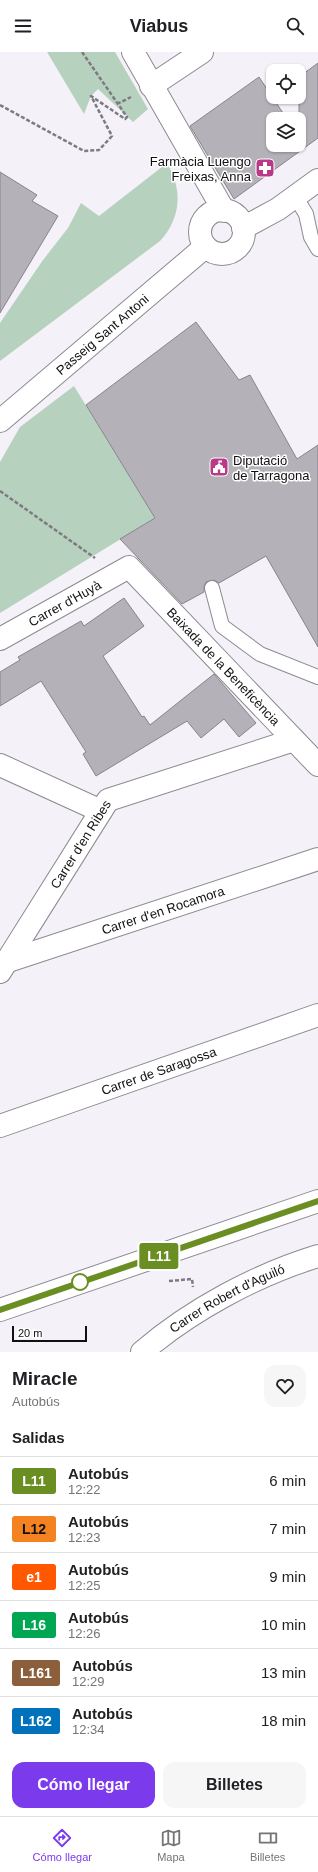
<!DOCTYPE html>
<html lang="es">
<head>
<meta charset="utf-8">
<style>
  :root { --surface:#fff; --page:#f6f6f6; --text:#202124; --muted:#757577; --line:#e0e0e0; --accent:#7c3aed }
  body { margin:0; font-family:Arial,sans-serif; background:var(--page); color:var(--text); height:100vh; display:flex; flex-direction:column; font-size:15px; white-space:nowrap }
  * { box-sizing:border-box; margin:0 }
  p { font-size:13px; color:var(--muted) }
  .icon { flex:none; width:22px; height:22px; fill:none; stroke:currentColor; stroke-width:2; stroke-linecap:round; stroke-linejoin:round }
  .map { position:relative; height:1300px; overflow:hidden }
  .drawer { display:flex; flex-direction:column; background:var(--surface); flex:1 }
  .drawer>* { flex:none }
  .badge { padding:0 8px; border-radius:3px; font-size:14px; line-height:26px }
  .buttons { position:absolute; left:266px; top:12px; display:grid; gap:8px }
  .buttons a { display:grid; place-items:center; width:40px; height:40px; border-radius:8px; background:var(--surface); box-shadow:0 1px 3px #0004; font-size:20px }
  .scale { position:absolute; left:12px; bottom:10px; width:75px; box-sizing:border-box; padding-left:4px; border:2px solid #100f11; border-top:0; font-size:11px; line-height:14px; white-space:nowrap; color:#100f11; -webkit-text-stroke:3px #fff; paint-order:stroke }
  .map>.badge { position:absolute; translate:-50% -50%; box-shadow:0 0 0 2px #fff }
  h2 { padding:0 12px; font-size:15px; line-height:36px }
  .round { display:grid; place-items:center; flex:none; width:42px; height:42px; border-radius:12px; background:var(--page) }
  .summary { display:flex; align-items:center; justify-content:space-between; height:68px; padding:0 12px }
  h1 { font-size:19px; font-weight:700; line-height:30px }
  .button { display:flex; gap:8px; margin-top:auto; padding:8px 12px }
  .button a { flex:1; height:46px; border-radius:12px; background:var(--accent); color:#fff; font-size:16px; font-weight:700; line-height:46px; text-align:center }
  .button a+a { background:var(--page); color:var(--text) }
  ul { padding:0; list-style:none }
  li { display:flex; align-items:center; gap:12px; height:48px; padding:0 12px; border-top:1px solid var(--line) }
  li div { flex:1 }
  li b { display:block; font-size:15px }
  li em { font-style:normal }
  li .badge { min-width:44px; font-weight:700; text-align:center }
  header { display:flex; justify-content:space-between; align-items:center; height:52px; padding:0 12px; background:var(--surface); font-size:18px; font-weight:700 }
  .tabs { display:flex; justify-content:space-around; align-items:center; height:56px; border-top:1px solid var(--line); background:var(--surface); font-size:11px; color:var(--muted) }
  .tabs a { display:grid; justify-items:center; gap:2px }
  .tabs .selected { color:var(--accent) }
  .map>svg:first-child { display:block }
</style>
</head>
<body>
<header><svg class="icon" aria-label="menu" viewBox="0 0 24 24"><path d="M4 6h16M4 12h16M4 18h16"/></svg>Viabus<svg class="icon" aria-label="search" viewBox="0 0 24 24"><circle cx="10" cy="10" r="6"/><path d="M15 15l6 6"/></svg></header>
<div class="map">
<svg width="318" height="1300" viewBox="0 0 318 1300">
  <rect width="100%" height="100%" fill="#f4f1f9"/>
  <path fill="#b7d1bf" d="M 47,0 L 115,0 L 148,57 L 133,70 L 98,37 L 91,44 L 84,62 Z
    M 167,111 C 183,138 181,166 160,189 L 0,309 L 0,271 L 43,208 L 68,176 L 81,151 L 99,164 Z
    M 74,334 L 155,466 L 0,561 L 0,410 L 20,375 Z"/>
  <path fill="#b4b1b9" stroke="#88848c" d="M 318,11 L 318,86 L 234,147 L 190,74 L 259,25 L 287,67 L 273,67 L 273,93 L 299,93 L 299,25 Z
    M 0,120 L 37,143 L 32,149 L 58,164 L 0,261 Z
    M 196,270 L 239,328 L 250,323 L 297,407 L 318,393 L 318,595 L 266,504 L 219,531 L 214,528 L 206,530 L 204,534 L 204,540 L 182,552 L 120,487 L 155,466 L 86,353 Z
    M 124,546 L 144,574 L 103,604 L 142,665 L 144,664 L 150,673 L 214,622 L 256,671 L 239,685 L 224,667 L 201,686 L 187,669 L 96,724 L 83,702 L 86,700 L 41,629 L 0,654 L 0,620 L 20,608 L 18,605 L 81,569 L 84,574 Z"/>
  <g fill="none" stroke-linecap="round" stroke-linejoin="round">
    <defs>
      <path id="lane" d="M 295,144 L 306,162 L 311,185 L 318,197
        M 212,536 L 222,574 L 260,602 L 318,625"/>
      <g id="street">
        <path d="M 133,0 L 224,159"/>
        <path d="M 151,34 L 202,0"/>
        <circle cx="222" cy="180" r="22"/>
        <path d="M 243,176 L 278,157 L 318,128"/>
        <path id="s1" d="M 0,369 L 205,195"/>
        <path id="s2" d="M 0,587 L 129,515 L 318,713"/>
        <path d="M 0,713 L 101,759"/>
        <path id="s3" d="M 8,909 L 318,807"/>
        <path id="s4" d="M 0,920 L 108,748 L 294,688"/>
        <path id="s5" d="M 0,1074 L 318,963"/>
        <path id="s6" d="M 142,1300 C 191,1258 256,1223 318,1204"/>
      </g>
      <path id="secondary" d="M 0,1258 L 318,1149"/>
    </defs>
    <use href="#lane" stroke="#8d8991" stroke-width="16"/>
    <use href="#street" stroke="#8d8991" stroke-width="24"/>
    <use href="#secondary" stroke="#8d8991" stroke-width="24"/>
    <path stroke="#7d7b80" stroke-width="2.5" stroke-dasharray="4 2" stroke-linecap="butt" d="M 117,52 L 131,45
      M 0,53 L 84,99 L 99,98 L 112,84 L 91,44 L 125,67 L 127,65 L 82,0
      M 0,439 L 95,506
      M 169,1229 L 192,1227 L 193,1235"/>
    <use href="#lane" stroke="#fff" stroke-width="14"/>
    <use href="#street" stroke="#fff" stroke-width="22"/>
    <use href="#secondary" stroke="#fff" stroke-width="22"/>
  </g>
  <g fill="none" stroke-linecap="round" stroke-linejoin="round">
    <defs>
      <path id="line" d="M 0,1258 L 318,1149"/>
    </defs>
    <use href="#line" stroke="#fff" stroke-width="9"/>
    <use href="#line" stroke="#6b8e23" stroke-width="6"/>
  </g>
  <defs>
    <symbol id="pharmacy-square" viewBox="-11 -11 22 22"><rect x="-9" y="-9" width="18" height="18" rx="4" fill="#b93b88" stroke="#fff"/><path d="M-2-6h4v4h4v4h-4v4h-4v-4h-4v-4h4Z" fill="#fff"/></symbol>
    <symbol id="civic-square" viewBox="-11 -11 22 22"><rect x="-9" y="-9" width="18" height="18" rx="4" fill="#b93b88" stroke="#fff"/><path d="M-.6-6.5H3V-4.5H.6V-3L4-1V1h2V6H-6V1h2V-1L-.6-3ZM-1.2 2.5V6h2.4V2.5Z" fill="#fff"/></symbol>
  </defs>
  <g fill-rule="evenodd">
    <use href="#pharmacy-square" x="254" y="105" width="22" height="22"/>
    <use href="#civic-square" x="208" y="404" width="22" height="22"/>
  </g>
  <circle fill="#fff" stroke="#6b8e23" stroke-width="2" cx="80" cy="1230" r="8"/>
  <g text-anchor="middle" stroke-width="3" stroke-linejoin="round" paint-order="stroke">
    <g font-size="13" fill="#100f11" stroke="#fff" text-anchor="end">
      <text x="251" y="114">Farmàcia Luengo<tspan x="251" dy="15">Freixas, Anna</tspan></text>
      <text x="233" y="413" text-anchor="start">Diputació<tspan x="233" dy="15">de Tarragona</tspan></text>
    </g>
    <g font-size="13" fill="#100f11" stroke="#fff">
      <text dy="5" stroke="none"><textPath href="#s1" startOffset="134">Passeig Sant Antoni</textPath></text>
      <text dy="5" stroke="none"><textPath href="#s2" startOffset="74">Carrer d'Huyà</textPath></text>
      <text dy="5" stroke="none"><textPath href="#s2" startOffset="285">Baixada de la Beneficència</textPath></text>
      <text dy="5" stroke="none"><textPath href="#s4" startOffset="151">Carrer d'en Ribes</textPath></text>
      <text dy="5" stroke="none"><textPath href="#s3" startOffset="163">Carrer d'en Rocamora</textPath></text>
      <text dy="5" stroke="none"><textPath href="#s5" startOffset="168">Carrer de Saragossa</textPath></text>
      <text dy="5" stroke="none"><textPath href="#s6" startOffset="101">Carrer Robert d'Aguiló</textPath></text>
    </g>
  </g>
</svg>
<div class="buttons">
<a><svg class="icon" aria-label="locate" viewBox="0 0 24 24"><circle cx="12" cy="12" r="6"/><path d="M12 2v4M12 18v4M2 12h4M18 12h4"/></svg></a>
<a><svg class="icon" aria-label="layers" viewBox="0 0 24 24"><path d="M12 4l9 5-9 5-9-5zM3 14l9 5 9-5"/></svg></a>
</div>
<div class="scale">20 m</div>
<b class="badge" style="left:159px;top:1204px;background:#6b8e23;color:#fff">L11</b>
</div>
<section class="drawer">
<div class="summary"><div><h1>Miracle</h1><p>Autobús</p></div><a class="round"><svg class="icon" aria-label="heart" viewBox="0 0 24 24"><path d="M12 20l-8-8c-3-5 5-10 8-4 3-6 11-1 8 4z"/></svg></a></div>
<h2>Salidas</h2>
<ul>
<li><span class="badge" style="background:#6b8e23;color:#fff">L11</span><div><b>Autobús</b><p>12:22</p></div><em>6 min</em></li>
<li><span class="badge" style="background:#f58220;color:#111">L12</span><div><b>Autobús</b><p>12:23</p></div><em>7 min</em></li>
<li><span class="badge" style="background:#ff5800;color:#fff">e1</span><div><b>Autobús</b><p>12:25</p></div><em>9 min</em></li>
<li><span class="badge" style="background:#00a651;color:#fff">L16</span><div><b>Autobús</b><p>12:26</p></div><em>10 min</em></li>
<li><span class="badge" style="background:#8b5e3c;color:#fff">L161</span><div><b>Autobús</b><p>12:29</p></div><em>13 min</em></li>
<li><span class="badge" style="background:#0072bc;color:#fff">L162</span><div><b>Autobús</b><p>12:34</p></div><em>18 min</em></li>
</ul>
<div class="button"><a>Cómo llegar</a><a>Billetes</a></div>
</section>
<nav class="tabs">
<a class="selected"><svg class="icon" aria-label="directions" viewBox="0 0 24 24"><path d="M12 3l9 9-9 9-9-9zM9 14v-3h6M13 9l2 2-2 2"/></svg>Cómo llegar</a>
<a><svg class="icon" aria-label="map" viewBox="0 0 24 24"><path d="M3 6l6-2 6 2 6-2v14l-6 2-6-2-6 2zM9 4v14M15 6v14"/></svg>Mapa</a>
<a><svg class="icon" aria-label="tickets" viewBox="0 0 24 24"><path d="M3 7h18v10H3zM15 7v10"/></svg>Billetes</a>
</nav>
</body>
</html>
